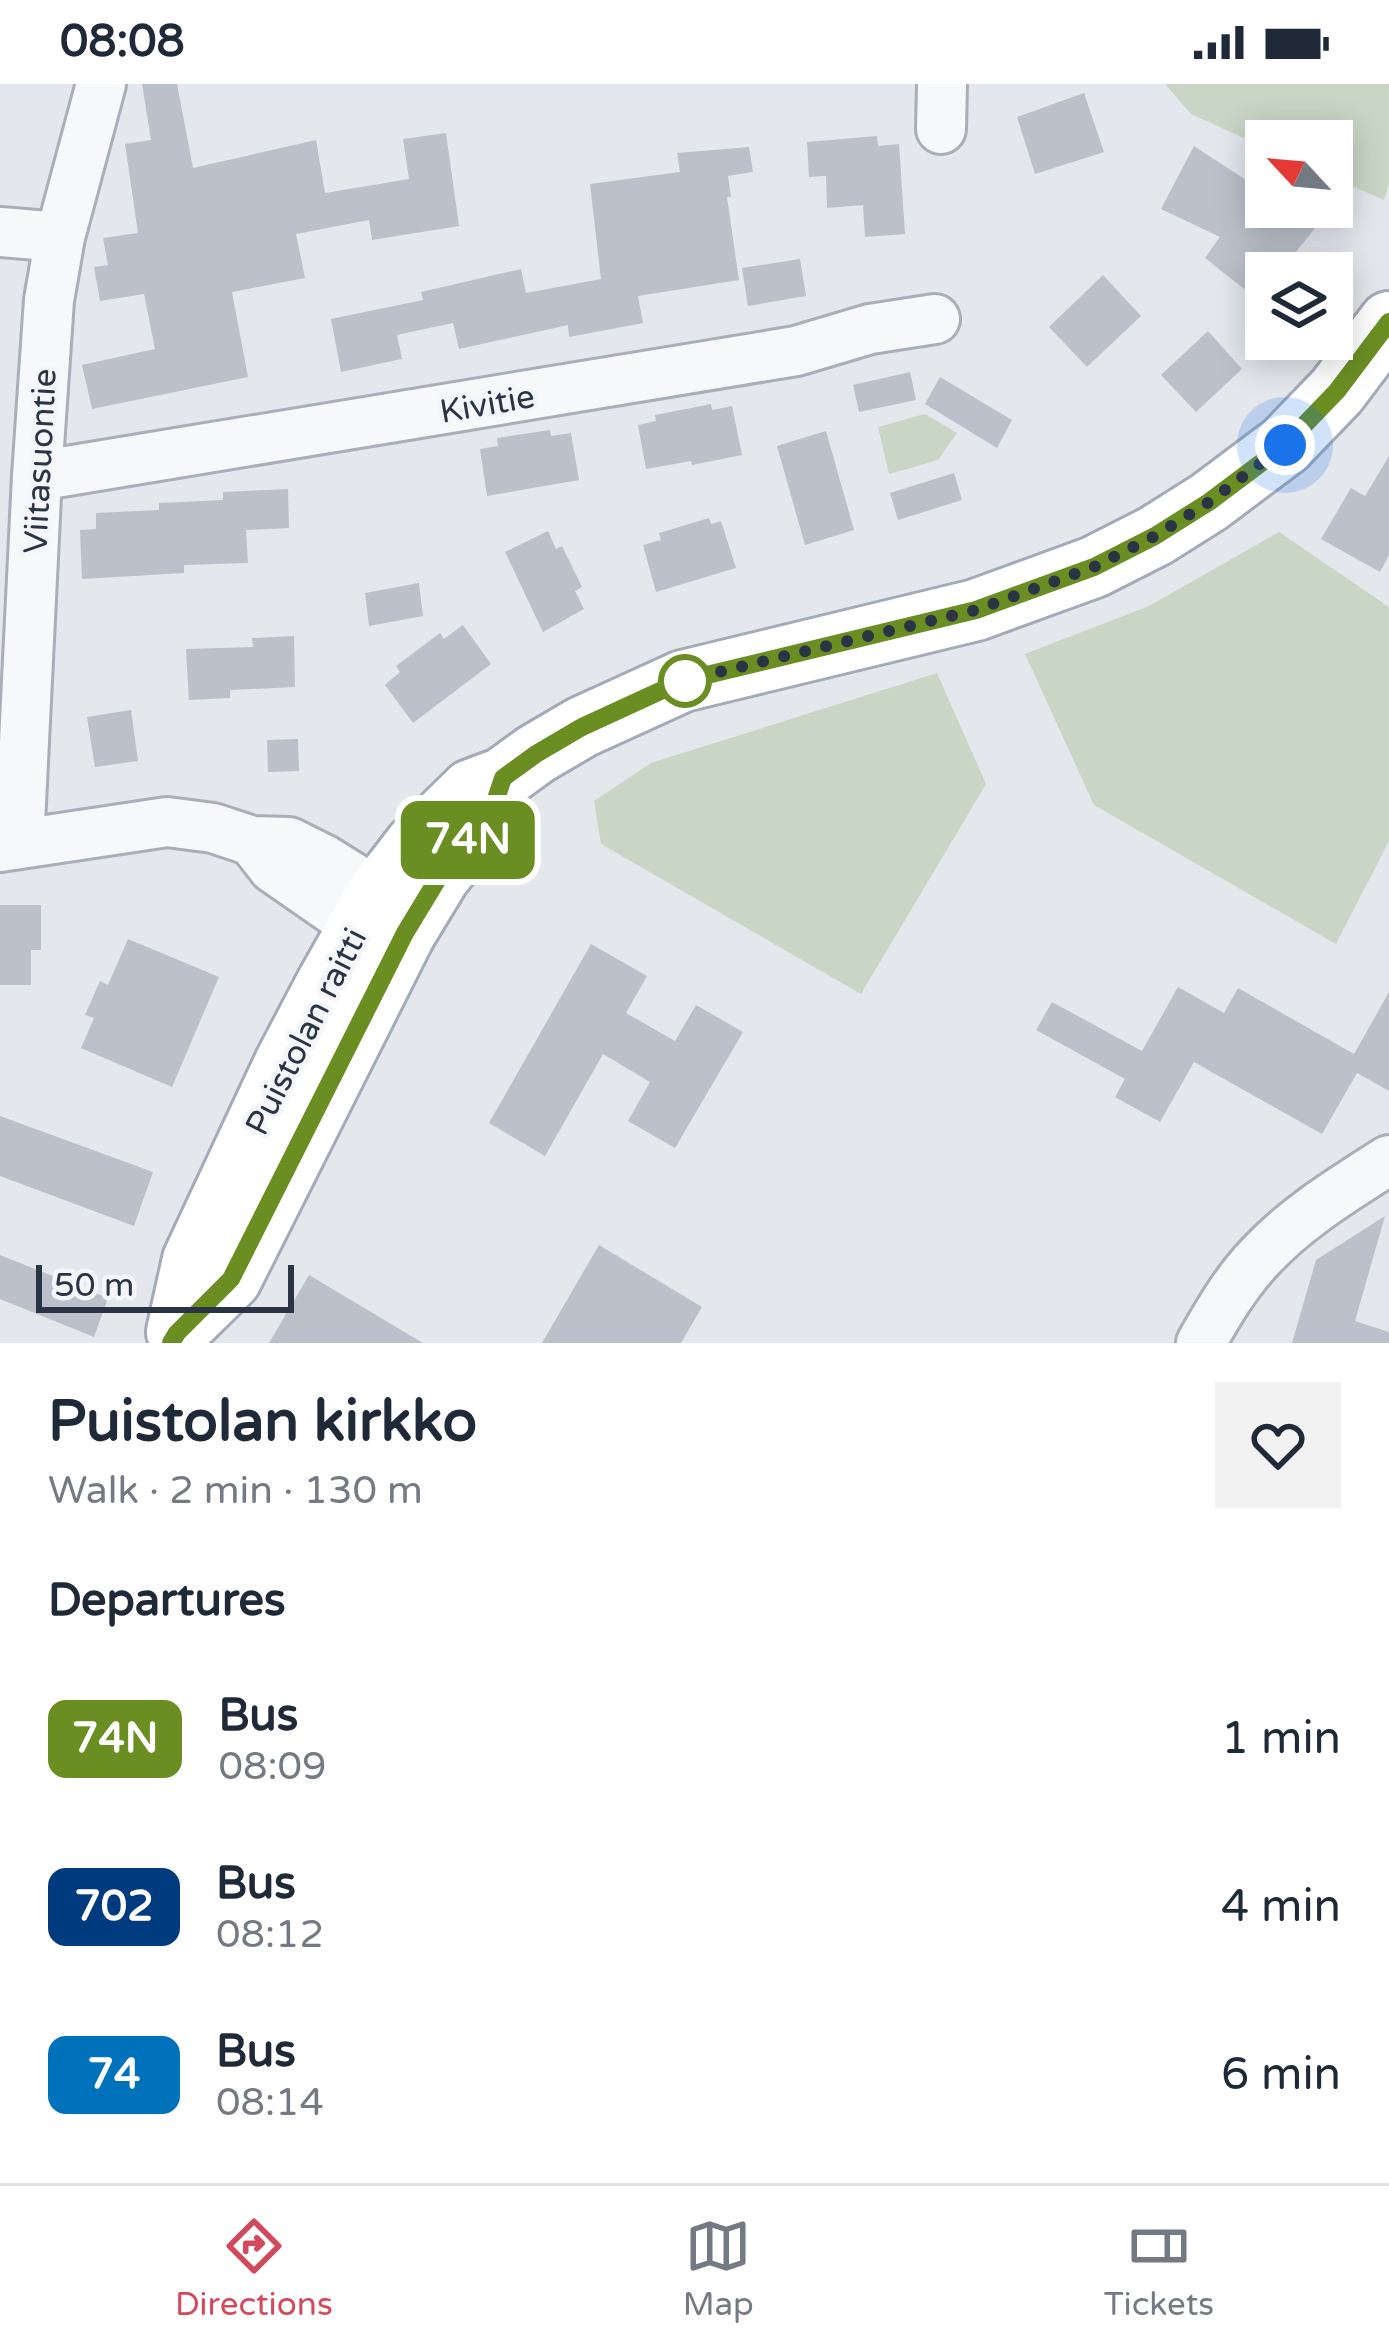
<!DOCTYPE html>
<html lang="en">
<head>
<meta charset="utf-8">
<style>
  :root { --surface:#fff; --page:#f2f2f3; --text:#1f2937; --muted:#747a83; --line:#e0e1e3; --accent:#d1495b }
  body { margin:0; font-family:"Varela Round",sans-serif; background:var(--page); color:var(--text); height:100vh; display:flex; flex-direction:column; font-size:45px; white-space:nowrap }
  * { box-sizing:border-box; margin:0 }
  p { font-size:39px; color:var(--muted) }
  .icon { flex:none; width:66px; height:66px; fill:none; stroke:currentColor; stroke-width:2; stroke-linecap:round; stroke-linejoin:round }
  .map { position:relative; height:1259px; overflow:hidden }
  .side { display:flex; flex-direction:column; background:var(--surface); flex:1 }
  .side>* { flex:none }
  .badge { padding:0 24px; border-radius:18px; font-size:42px; line-height:78px }
  .needle { width:78px; rotate:296deg }
  .buttons { position:absolute; left:1245px; top:36px; display:grid; gap:24px }
  .buttons a { display:grid; place-items:center; width:108px; height:108px; border-radius:0px; background:var(--surface); box-shadow:0 6px 30px #0003; font-size:60px }
  .scale { position:absolute; left:36px; bottom:30px; width:258px; box-sizing:border-box; padding-left:12px; border:6px solid #2b3445; border-top:0; font-size:33px; line-height:42px; white-space:nowrap; color:#2b3445; -webkit-text-stroke:9px #f4f6f9; paint-order:stroke }
  .you { position:absolute; width:60px; height:60px; margin:-30px; border:9px solid #fff; border-radius:50%; background:#1a73e8; box-shadow:0 0 0 18px #1a73e833 }
  .map>.badge { position:absolute; translate:-50% -50%; box-shadow:0 0 0 6px #fff }
  h2 { padding:0 48px; font-size:45px; line-height:108px }
  .round { display:grid; place-items:center; flex:none; width:126px; height:126px; border-radius:0px; background:var(--page) }
  .summary { display:flex; align-items:center; justify-content:space-between; height:204px; padding:0 48px }
  h1 { font-size:57px; font-weight:700; line-height:90px }
  ul { padding:0; list-style:none }
  li { display:flex; align-items:center; gap:36px; height:168px; padding:0 48px }
  li div { flex:1 }
  li b { display:block; font-size:45px }
  li em { font-style:normal }
  li .badge { min-width:132px; font-weight:700; text-align:center }
  .status { display:flex; justify-content:space-between; align-items:center; height:84px; padding:0 60px; background:var(--surface); direction:ltr }
  .status svg { height:33px; fill:currentColor }
  .dock { display:flex; justify-content:space-around; align-items:center; height:168px; border-top:3px solid var(--line); background:var(--surface); font-size:33px; color:var(--muted) }
  .dock a { display:grid; justify-items:center; gap:6px }
  .dock .selected { color:var(--accent) }
  .map>svg:first-child { display:block }
</style>
</head>
<body>
<div class="status"><b>08:08</b><svg viewBox="0 0 49 12"><path d="M0 12V9h3v3zM5 12V6h3v6zM10 12V3h3v9zM15 12V0h3v12zM26 1h20v11H26zM47 4h2v5h-2z"/></svg></div>
<div class="map">
<svg width="1389" height="1259" viewBox="0 0 1389 1259">
  <rect width="100%" height="100%" fill="#e4e7ec"/>
  <path fill="#c9d6c5" d="M 1165,0 L 1389,0 L 1389,100 L 1384,116 L 1332,93 L 1332,57 L 1266,57 L 1266,64 L 1191,30 Z
    M 925,330 L 957,349 L 938,376 L 889,390 L 878,343 Z
    M 1279,448 L 1389,523 L 1389,757 L 1336,860 L 1094,721 L 1025,570 L 1149,522 Z
    M 937,589 L 986,700 L 861,910 L 601,760 L 594,717 L 651,679 Z"/>
  <path fill="#bbc0ca" d="M 142,0 L 177,0 L 193,84 L 316,56 L 325,109 L 409,95 L 403,55 L 446,49 L 459,142 L 372,156 L 369,136 L 296,150 L 305,194 L 232,208 L 248,293 L 92,325 L 82,281 L 155,265 L 144,210 L 100,217 L 94,183 L 108,181 L 103,154 L 138,149 L 125,60 L 151,56 Z
    M 1084,9 L 1104,68 L 1035,90 L 1017,33 Z
    M 877,52 L 878,62 L 899,60 L 905,150 L 865,153 L 863,121 L 827,124 L 826,92 L 809,93 L 807,58 Z
    M 1194,62 L 1266,109 L 1266,123 L 1332,123 L 1279,189 L 1266,189 L 1266,206 L 1258,216 L 1205,174 L 1220,153 L 1161,125 Z
    M 749,63 L 753,88 L 728,92 L 731,113 L 727,113 L 739,196 L 638,212 L 643,239 L 569,253 L 568,241 L 459,265 L 453,239 L 397,251 L 402,275 L 341,288 L 331,235 L 423,216 L 421,208 L 521,185 L 526,209 L 601,195 L 590,100 L 680,88 L 677,69 Z
    M 800,175 L 806,212 L 748,222 L 742,184 Z
    M 1103,191 L 1141,232 L 1087,283 L 1049,243 Z
    M 1208,247 L 1242,285 L 1196,328 L 1161,291 Z
    M 910,288 L 916,316 L 859,328 L 853,301 Z
    M 940,293 L 1012,336 L 997,364 L 925,320 Z
    M 711,320 L 712,326 L 732,322 L 742,371 L 692,381 L 691,377 L 646,385 L 638,341 L 656,337 L 655,331 Z
    M 550,346 L 551,352 L 571,349 L 579,396 L 487,412 L 480,365 L 498,362 L 497,354 Z
    M 826,347 L 854,446 L 805,461 L 777,362 Z
    M 1389,372 L 1389,471 L 1380,488 L 1321,455 L 1351,404 L 1365,412 Z
    M 954,389 L 962,416 L 898,436 L 890,409 Z
    M 288,405 L 289,444 L 246,446 L 248,479 L 184,481 L 184,489 L 82,495 L 80,446 L 96,445 L 96,429 L 159,426 L 159,419 L 223,416 L 223,408 Z
    M 709,434 L 711,440 L 721,437 L 736,484 L 656,508 L 643,461 L 661,456 L 659,449 Z
    M 548,447 L 556,465 L 562,462 L 582,503 L 575,507 L 584,525 L 543,548 L 505,468 Z
    M 419,499 L 423,532 L 369,542 L 365,509 Z
    M 463,541 L 491,580 L 413,639 L 385,601 L 400,588 L 396,582 L 440,549 L 444,555 Z
    M 294,552 L 295,603 L 230,606 L 230,614 L 189,616 L 186,565 L 253,563 L 252,554 Z
    M 131,626 L 138,677 L 95,683 L 87,633 Z
    M 298,655 L 299,687 L 268,688 L 267,656 Z
    M 0,821 L 41,821 L 41,866 L 31,866 L 31,901 L 0,901 Z
    M 128,855 L 219,893 L 172,1003 L 81,964 L 94,934 L 85,931 L 100,897 L 108,901 Z
    M 591,860 L 647,892 L 626,929 L 675,957 L 696,921 L 743,948 L 675,1064 L 628,1037 L 650,998 L 603,970 L 545,1072 L 489,1039 Z
    M 1178,903 L 1224,929 L 1238,904 L 1354,970 L 1389,908 L 1389,1007 L 1357,989 L 1322,1050 L 1194,978 L 1160,1038 L 1115,1013 L 1125,995 L 1036,946 L 1052,918 L 1142,967 Z
    M 0,1032 L 153,1088 L 134,1142 L 0,1092 Z
    M 1385,1132 L 1355,1237 L 1389,1248 L 1389,1259 L 1292,1259 L 1316,1176 Z
    M 599,1161 L 702,1223 L 681,1259 L 542,1259 Z
    M 0,1171 L 108,1214 L 94,1253 L 0,1215 Z
    M 309,1191 L 423,1259 L 269,1259 Z"/>
  <g fill="none" stroke-linecap="round" stroke-linejoin="round">
    <defs>
      <path id="minor" d="M 941,45 L 942,0
        M 0,148 L 60,153
        M 37,392 L 796,267 L 870,245 L 935,235
        M 252,757 L 273,784 L 358,843 L 395,848
        M 19,760 L 37,392 L 49,216 L 60,153 L 101,0
        M 0,763 L 167,738 L 213,744 L 252,757 L 289,758 L 325,776 L 378,809 L 396,835
        M 1201,1259 C 1218,1229 1236,1198 1260,1173 C 1297,1133 1344,1105 1389,1076"/>
      <path id="major" d="M 177,1248 L 193,1176 L 285,979 L 326,901 L 378,809 L 415,761 L 471,706 L 503,694 L 536,670 L 582,643 L 683,597 L 976,526 L 1094,483 L 1155,452 L 1209,418 L 1285,361 L 1337,307 L 1389,238
        M 177,1248 L 231,1195 L 405,849 L 439,793 L 468,756"/>
    </defs>
    <use href="#minor" stroke="#a9aeb7" stroke-width="54"/>
    <use href="#major" stroke="#a3abb8" stroke-width="66"/>
    <use href="#minor" stroke="#f7f8fa" stroke-width="48"/>
    <use href="#major" stroke="#fff" stroke-width="60"/>
  </g>
  <g fill="none" stroke-linecap="round" stroke-linejoin="round">
    <defs>
      <path id="line" d="M 171,1259 L 177,1249 L 231,1195 L 405,849 L 439,793 L 492,727 L 503,694 L 536,670 L 582,643 L 682,597 L 976,526 L 1094,483 L 1155,452 L 1209,418 L 1285,361 L 1337,307 L 1389,238"/>
    </defs>
    <use href="#line" stroke="#fff" stroke-width="27"/>
    <use href="#line" stroke="#6b8e23" stroke-width="18"/>
    <path stroke="#2b3445" stroke-width="12" stroke-dasharray="0 21.6" d="M 685,597 L 682,597 L 976,526 L 1094,483 L 1155,452 L 1209,418 L 1285,361"/>
  </g>
  <circle fill="#fff" stroke="#6b8e23" stroke-width="6" cx="685" cy="597" r="24"/>
  <g text-anchor="middle" stroke-width="9" stroke-linejoin="round" paint-order="stroke">
    <g font-size="33" fill="#2b3445" stroke="#f4f6f9">
      <text transform="translate(487 319) rotate(-10)" y="12">Kivitie</text>
      <text transform="translate(39 377) rotate(-87)" y="12">Viitasuontie</text>
      <text transform="translate(305 947) rotate(-63)" y="12">Puistolan raitti</text>
    </g>
  </g>
</svg>
<div class="buttons">
<a><svg class="needle" viewBox="-14 -14 28 28"><path d="M0-13l5 13h-10z" fill="#e53935"/><path d="M0 13l5-13h-10z" fill="#747a83"/></svg></a>
<a><svg class="icon" aria-label="layers" viewBox="0 0 24 24"><path d="M12 4l9 5-9 5-9-5zM3 14l9 5 9-5"/></svg></a>
</div>
<div class="scale">50 m</div>
<div class="you" style="left:1285px;top:361px"></div>
<b class="badge" style="left:468px;top:756px;background:#6b8e23;color:#fff">74N</b>
</div>
<section class="side">
<div class="summary"><div><h1>Puistolan kirkko</h1><p>Walk · 2 min · 130 m</p></div><a class="round"><svg class="icon" aria-label="heart" viewBox="0 0 24 24"><path d="M12 20l-8-8c-3-5 5-10 8-4 3-6 11-1 8 4z"/></svg></a></div>
<h2>Departures</h2>
<ul>
<li><span class="badge" style="background:#6b8e23;color:#fff">74N</span><div><b>Bus</b><p>08:09</p></div><em>1 min</em></li>
<li><span class="badge" style="background:#003b80;color:#fff">702</span><div><b>Bus</b><p>08:12</p></div><em>4 min</em></li>
<li><span class="badge" style="background:#0072bc;color:#fff">74</span><div><b>Bus</b><p>08:14</p></div><em>6 min</em></li>
</ul>
</section>
<nav class="dock">
<a class="selected"><svg class="icon" aria-label="directions" viewBox="0 0 24 24"><path d="M12 3l9 9-9 9-9-9zM9 14v-3h6M13 9l2 2-2 2"/></svg>Directions</a>
<a><svg class="icon" aria-label="map" viewBox="0 0 24 24"><path d="M3 6l6-2 6 2 6-2v14l-6 2-6-2-6 2zM9 4v14M15 6v14"/></svg>Map</a>
<a><svg class="icon" aria-label="tickets" viewBox="0 0 24 24"><path d="M3 7h18v10H3zM15 7v10"/></svg>Tickets</a>
</nav>
</body>
</html>
